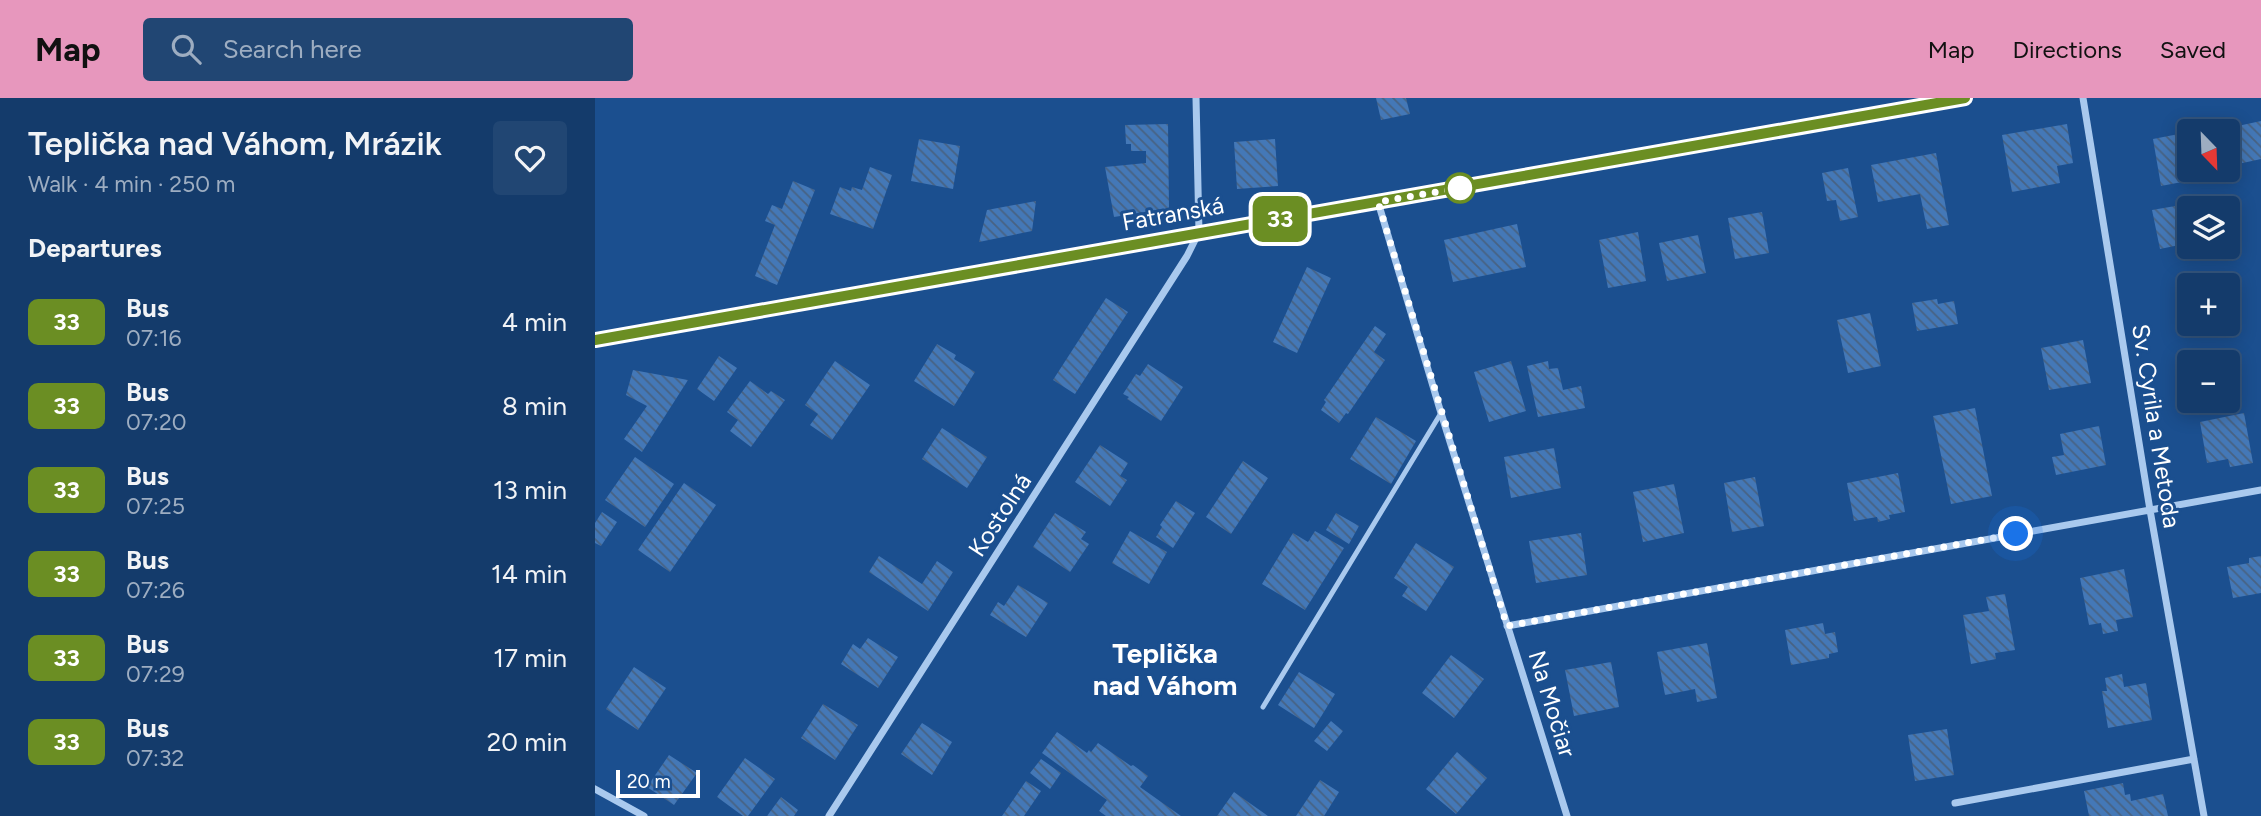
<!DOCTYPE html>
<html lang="en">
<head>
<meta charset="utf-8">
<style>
  :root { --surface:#143b6b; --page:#214673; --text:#f1f3f6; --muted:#9dadc1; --line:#33557e; --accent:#e797bd }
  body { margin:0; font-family:Figtree,sans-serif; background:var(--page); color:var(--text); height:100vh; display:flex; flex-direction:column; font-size:26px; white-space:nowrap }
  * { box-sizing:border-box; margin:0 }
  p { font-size:23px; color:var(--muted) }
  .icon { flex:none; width:38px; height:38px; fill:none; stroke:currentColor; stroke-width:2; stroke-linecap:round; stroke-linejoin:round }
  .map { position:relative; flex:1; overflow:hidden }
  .sheet { display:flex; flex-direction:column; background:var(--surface); width:595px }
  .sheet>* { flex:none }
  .badge { padding:0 14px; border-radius:10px; font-size:24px; line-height:46px }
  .needle { width:46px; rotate:157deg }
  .controls { position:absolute; left:1582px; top:21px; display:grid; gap:14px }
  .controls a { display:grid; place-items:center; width:63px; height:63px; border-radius:7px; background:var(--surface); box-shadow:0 4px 18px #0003,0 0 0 2px var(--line); font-size:35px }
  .scale { position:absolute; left:21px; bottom:18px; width:84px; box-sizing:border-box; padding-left:7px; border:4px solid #fff; border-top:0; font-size:19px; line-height:24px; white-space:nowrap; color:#fff; -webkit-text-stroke:5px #1b4f8f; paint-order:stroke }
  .you { position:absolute; width:35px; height:35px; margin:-18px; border:5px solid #fff; border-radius:50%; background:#1a73e8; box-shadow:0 0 0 10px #1a73e833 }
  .map>.badge { position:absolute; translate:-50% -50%; box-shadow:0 0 0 4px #fff }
  h2 { padding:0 28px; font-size:26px; line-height:63px }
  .round { display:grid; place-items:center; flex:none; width:74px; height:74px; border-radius:7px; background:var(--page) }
  .headline { display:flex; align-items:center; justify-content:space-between; height:119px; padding:0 28px }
  h1 { font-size:33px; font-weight:600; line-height:52px }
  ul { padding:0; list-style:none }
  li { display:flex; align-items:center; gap:21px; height:84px; padding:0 28px }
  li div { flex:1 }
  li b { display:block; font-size:26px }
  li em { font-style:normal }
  li .badge { min-width:77px; font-weight:700; text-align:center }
  header { display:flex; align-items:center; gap:42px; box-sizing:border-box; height:98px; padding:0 35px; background:var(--accent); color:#111 }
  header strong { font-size:33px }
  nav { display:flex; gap:38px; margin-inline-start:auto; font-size:24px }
  .search { width:490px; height:63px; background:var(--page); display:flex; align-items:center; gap:18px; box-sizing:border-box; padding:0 24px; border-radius:7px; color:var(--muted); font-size:26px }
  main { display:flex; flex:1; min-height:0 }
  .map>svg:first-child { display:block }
</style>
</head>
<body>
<header>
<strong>Map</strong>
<div class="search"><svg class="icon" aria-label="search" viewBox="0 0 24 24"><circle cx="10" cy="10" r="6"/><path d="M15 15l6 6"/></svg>Search here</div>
<nav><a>Map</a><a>Directions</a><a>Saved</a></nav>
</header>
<main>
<section class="sheet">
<div class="headline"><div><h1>Teplička nad Váhom, Mrázik</h1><p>Walk · 4 min · 250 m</p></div><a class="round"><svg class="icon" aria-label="heart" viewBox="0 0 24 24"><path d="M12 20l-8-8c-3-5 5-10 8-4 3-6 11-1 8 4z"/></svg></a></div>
<h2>Departures</h2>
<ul>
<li><span class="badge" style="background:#6b8e23;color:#fff">33</span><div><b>Bus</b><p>07:16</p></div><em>4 min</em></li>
<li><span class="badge" style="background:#6b8e23;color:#fff">33</span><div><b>Bus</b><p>07:20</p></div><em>8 min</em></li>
<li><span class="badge" style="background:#6b8e23;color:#fff">33</span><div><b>Bus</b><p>07:25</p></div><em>13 min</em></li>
<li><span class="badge" style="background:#6b8e23;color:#fff">33</span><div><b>Bus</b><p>07:26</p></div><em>14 min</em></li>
<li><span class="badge" style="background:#6b8e23;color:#fff">33</span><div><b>Bus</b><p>07:29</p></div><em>17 min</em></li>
<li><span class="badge" style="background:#6b8e23;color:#fff">33</span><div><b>Bus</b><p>07:32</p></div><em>20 min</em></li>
</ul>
</section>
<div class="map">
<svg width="1666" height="718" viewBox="0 0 1666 718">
  <defs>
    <pattern id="building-back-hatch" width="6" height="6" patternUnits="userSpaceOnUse" patternTransform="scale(1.75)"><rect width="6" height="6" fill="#4478b7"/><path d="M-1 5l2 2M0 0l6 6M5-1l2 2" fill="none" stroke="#486282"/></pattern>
  </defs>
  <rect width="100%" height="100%" fill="#1b4f8f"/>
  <path fill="url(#building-back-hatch)" d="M 781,0 L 811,0 L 815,16 L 786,22 Z
    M 1666,23 L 1666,61 L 1634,68 L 1633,33 L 1624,32 Z
    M 573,26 L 574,110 L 519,119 L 510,69 L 551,65 L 551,53 L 536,53 L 536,46 L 531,46 L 530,27 Z
    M 1472,26 L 1478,65 L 1462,68 L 1465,85 L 1417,94 L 1407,37 Z
    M 1594,34 L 1594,72 L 1606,72 L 1608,80 L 1566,88 L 1558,41 Z
    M 324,41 L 365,48 L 358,91 L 316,83 Z
    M 680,41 L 683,88 L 642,91 L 639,44 Z
    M 1341,55 L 1354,127 L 1332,131 L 1325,96 L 1283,104 L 1276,67 Z
    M 275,69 L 297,77 L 278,131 L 235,116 L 245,89 L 256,93 L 257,89 L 267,92 Z
    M 1253,70 L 1263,119 L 1245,123 L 1241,102 L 1232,103 L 1227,75 Z
    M 198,83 L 220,92 L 182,187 L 160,178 L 180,127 L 170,123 L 177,107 L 187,111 Z
    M 441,103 L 437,133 L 384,144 L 392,112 Z
    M 1592,106 L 1594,117 L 1594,145 L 1565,151 L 1557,112 Z
    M 1167,114 L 1174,155 L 1140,161 L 1133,120 Z
    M 922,126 L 931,169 L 858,184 L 849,142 Z
    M 1043,134 L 1051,183 L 1013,190 L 1004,142 Z
    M 1103,137 L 1111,175 L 1072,183 L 1064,145 Z
    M 712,169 L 736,180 L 702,255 L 678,244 Z
    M 511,200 L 533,214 L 480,296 L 458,282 Z
    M 1342,201 L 1343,206 L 1359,203 L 1363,226 L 1322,233 L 1317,205 Z
    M 1275,215 L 1286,268 L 1253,275 L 1242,222 Z
    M 780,228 L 791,236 L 779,254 L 790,262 L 753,316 L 751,315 L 744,325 L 726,312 L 731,304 L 729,302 Z
    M 1488,242 L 1496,285 L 1454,292 L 1446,250 Z
    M 342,246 L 361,257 L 359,261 L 380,274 L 359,308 L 319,283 Z
    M 124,258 L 142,270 L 119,303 L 102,291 Z
    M 240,263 L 275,287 L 237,342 L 215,327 L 223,316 L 210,307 Z
    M 916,263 L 931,313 L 894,324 L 879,274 Z
    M 953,263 L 954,271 L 963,270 L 968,292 L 986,288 L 990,310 L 943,319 L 932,268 Z
    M 553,266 L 588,289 L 566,323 L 532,301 L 534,299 L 528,296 L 541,276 L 545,278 Z
    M 38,272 L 93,282 L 47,354 L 29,341 L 52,308 L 31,297 Z
    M 155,283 L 173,296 L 176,293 L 190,302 L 156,349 L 135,333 L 143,322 L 132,314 Z
    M 1380,310 L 1397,398 L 1356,406 L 1338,318 Z
    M 1649,315 L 1658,365 L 1635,369 L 1633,361 L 1612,365 L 1605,324 Z
    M 781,319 L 821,343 L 796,386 L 755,361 Z
    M 1504,328 L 1511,367 L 1461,377 L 1457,359 L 1469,357 L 1465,336 Z
    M 347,330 L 392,359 L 372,390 L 327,361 Z
    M 505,347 L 533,365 L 525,378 L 532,382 L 515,408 L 480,384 Z
    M 959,350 L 966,390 L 916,400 L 909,359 Z
    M 40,359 L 79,386 L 50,429 L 10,402 Z
    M 648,363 L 673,380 L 636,436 L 611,419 Z
    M 1303,375 L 1310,414 L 1294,417 L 1295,421 L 1283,424 L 1282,419 L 1259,423 L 1252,385 Z
    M 1160,379 L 1169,428 L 1137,434 L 1129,385 Z
    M 89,385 L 121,407 L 75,474 L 43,452 Z
    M 1079,386 L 1089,435 L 1048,444 L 1038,394 Z
    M 581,403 L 600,415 L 578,450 L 561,439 L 567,429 L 565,427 Z
    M 7,414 L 22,424 L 6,448 L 0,445 L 0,425 Z
    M 460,415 L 491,434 L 486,441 L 494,446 L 475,474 L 438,449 Z
    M 741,415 L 764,428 L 754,446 L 731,432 Z
    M 535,433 L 572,454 L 554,486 L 517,465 Z
    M 720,433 L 749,450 L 710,512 L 667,486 L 698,435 L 713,444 Z
    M 986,435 L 992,477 L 941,485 L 934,443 Z
    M 821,445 L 859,469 L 831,513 L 807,498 L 813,489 L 799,480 Z
    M 284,458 L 327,486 L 342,463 L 358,474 L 333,513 L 274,474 Z
    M 1666,458 L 1666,495 L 1638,500 L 1632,469 L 1654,465 L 1654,460 Z
    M 1529,471 L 1538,519 L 1521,522 L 1523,533 L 1508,536 L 1506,525 L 1494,527 L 1485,480 Z
    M 423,487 L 453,505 L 431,539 L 395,517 L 403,504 L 409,508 Z
    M 1410,496 L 1420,552 L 1400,555 L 1401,561 L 1376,566 L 1368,517 L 1394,513 L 1391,499 Z
    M 1228,525 L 1230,536 L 1240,534 L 1243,554 L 1234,556 L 1234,560 L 1196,567 L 1190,532 Z
    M 273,540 L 303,559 L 283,590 L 246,566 L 258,546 L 265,551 Z
    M 1112,545 L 1122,600 L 1102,604 L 1100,591 L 1070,597 L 1062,554 Z
    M 856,557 L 889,581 L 859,620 L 827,595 Z
    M 1016,564 L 1024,609 L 979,618 L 970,572 Z
    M 39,569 L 71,590 L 43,632 L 11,611 Z
    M 704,574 L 740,596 L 719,630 L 683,607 Z
    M 1527,576 L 1529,589 L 1551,585 L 1557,622 L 1513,630 L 1507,593 L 1512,593 L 1510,580 Z
    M 228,606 L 263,627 L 240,662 L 206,640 Z
    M 736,623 L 748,633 L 732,653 L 719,643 Z
    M 327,625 L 357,644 L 337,677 L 306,656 Z
    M 1352,631 L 1359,677 L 1320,683 L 1313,637 Z
    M 462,634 L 492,655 L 494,652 L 496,654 L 503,645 L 536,668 L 538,667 L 553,678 L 545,689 L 586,718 L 511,718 L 504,713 L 512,702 L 447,655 Z
    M 862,654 L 892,680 L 861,716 L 831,691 Z
    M 74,657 L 102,675 L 79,707 L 52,689 Z
    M 150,660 L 180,681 L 153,718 L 148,718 L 122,699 Z
    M 446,661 L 466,675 L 455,691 L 435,675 Z
    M 725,682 L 744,694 L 729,718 L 701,718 Z
    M 431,683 L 446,693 L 429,718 L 407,718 Z
    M 1528,685 L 1530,697 L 1535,696 L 1536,703 L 1568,696 L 1573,718 L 1494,718 L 1489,693 Z
    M 639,694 L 673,718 L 622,718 Z
    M 186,699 L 203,712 L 199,718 L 172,718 Z"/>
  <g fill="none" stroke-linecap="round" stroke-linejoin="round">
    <path stroke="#a9c9ee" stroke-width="5" d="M 668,609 L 846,315"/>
    <path stroke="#a9c9ee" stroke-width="7" d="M 1488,0 L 1555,412 L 1609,718
      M 783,104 L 846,315 L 972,718
      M 912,528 L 1666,392
      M 0,691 L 49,718
      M 1360,705 L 1599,661
      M 234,718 L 592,158 L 604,134 L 601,0"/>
    <path stroke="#d6e6fa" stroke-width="14" d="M 0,242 L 1370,0"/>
  </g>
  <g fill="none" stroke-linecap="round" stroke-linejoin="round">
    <defs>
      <path id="line" d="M 0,242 L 1370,0"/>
    </defs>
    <use href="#line" stroke="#fff" stroke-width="16"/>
    <use href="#line" stroke="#6b8e23" stroke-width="10"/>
    <path stroke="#fff" stroke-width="7" stroke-dasharray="0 12.6" d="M 865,90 L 783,104 L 912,528 L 1421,436"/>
  </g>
  <circle fill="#fff" stroke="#6b8e23" stroke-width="3.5" cx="865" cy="90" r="14"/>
  <g text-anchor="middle" stroke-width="6" stroke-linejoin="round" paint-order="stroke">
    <g font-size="24" fill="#fff" stroke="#1b4f8f">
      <text transform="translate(578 116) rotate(-10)" y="8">Fatranská</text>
      <text transform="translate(1561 328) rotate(81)" y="8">Sv. Cyrila a Metoda</text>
      <text transform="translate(405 417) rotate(-57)" y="8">Kostolná</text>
      <text transform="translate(957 606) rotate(73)" y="8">Na Močiar</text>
    </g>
    <g font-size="28" font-weight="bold" fill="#fff" stroke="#1b4f8f">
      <text x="570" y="565">Teplička<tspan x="570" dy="32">nad Váhom</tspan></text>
    </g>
  </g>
</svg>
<div class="controls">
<a><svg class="needle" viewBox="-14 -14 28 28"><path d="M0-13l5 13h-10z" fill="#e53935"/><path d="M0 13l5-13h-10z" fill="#9dadc1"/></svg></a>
<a><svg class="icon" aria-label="layers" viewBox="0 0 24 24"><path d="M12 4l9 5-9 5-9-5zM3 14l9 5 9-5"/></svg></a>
<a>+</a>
<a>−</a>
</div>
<div class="scale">20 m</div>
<div class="you" style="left:1421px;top:436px"></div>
<b class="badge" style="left:685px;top:121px;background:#6b8e23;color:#fff">33</b>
</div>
</main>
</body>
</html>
